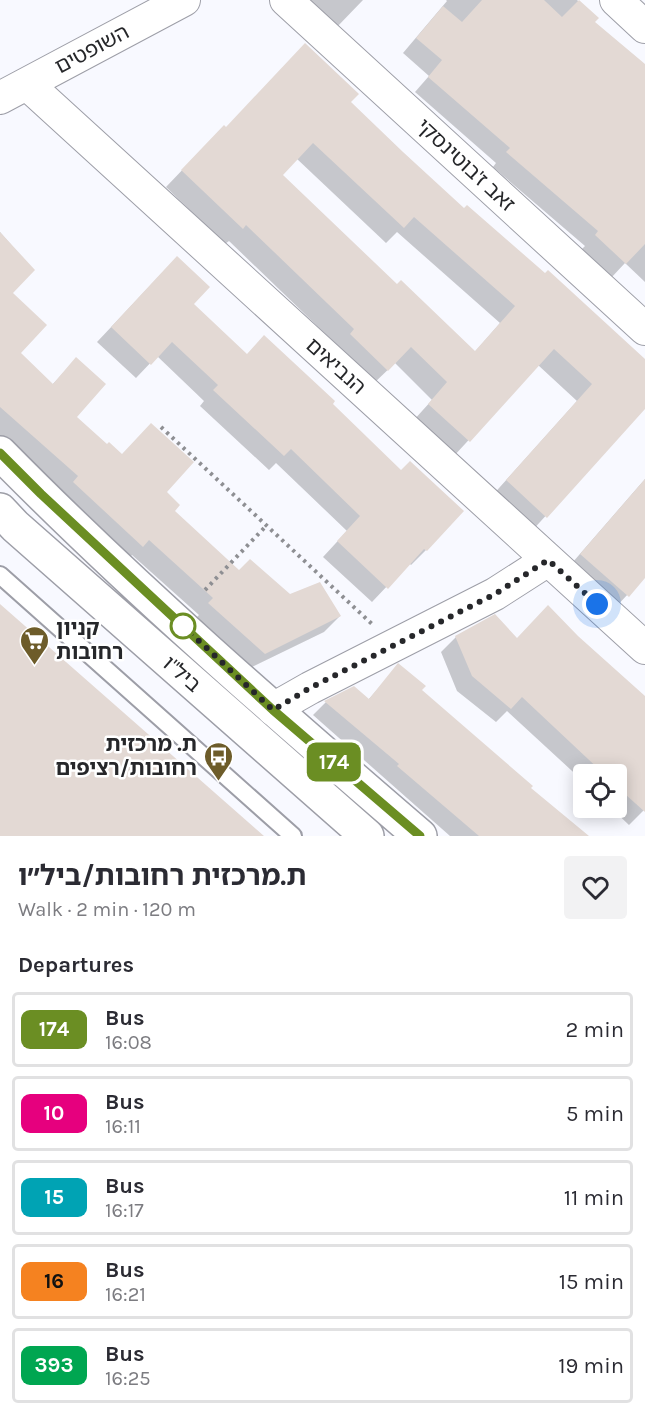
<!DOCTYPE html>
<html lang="en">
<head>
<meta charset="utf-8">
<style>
  :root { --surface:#fff; --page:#f2f2f3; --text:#2b2b33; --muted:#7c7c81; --line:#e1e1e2 }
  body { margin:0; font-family:Karla,"Noto Sans Hebrew",sans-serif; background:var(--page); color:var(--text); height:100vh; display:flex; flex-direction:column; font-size:22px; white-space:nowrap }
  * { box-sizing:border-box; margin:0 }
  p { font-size:20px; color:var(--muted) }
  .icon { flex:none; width:33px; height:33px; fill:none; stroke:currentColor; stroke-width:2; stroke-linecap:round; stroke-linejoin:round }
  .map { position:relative; height:836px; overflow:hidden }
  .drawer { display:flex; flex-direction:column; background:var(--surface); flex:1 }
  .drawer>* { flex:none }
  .badge { padding:0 12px; border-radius:9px; font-size:21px; line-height:39px }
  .fabs { position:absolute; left:573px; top:764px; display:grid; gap:12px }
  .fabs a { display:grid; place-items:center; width:54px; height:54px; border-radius:6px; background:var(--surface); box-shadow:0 3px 15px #0003; font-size:30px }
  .you { position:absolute; width:30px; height:30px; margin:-15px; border:4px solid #fff; border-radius:50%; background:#1a73e8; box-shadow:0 0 0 9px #1a73e833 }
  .map>.badge { position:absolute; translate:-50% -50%; box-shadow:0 0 0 3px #fff }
  h2 { padding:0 18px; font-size:22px; line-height:54px }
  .round { display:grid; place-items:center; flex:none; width:63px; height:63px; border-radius:6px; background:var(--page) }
  .head { display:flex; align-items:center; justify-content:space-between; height:102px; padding:0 18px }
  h1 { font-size:28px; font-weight:700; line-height:45px }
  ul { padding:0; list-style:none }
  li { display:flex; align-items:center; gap:18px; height:75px; margin:0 12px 9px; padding:0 6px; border:3px solid var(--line); border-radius:6px }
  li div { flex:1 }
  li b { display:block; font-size:22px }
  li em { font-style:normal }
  li .badge { min-width:66px; font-weight:700; text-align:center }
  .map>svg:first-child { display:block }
</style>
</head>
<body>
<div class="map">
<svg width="645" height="836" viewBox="0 0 645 836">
  <rect width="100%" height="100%" fill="#f8f9ff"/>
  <path fill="#0003" fill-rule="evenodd" d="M 307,0 L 363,0 L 336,28 Z
    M 446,0 L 577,0 L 597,18 L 593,22 L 645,66 L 645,282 L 625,263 L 611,278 L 581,250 L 585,246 L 493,167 L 496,163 L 415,92 L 429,76 L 403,53 L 447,1 Z
    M 349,102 L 464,210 L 645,361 L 645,407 L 530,533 L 491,497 L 577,401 L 538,365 L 453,457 L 413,421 L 432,400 L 395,363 L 371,386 L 335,351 L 339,347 L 229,241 L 225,244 L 166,187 L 208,143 L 226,129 ZM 296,158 L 386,243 L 397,232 L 500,323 L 474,353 L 397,286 L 281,175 Z
    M 0,232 L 33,270 L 11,293 L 18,353 L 52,385 L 76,359 L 74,417 L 164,492 L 173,511 L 239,572 L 340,616 L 324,632 L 248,669 L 194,620 L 199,615 L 132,555 L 126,561 L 0,438 Z
    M 162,273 L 192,304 L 247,355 L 331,404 L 401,472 L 462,511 L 426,550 L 411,565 L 409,563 L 372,602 L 323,557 L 347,531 L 276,463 L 269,470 L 200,406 L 204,401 L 157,356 L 136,378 L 97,342 Z
    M 645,479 L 645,576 L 613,610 L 566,570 Z
    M 456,637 L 517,640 L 577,637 L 645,698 L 645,809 L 629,825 L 610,807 L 616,807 L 616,774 L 584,774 L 584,782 L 507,711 L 496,722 L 457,691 L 441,652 Z
    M 399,665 L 420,690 L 529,788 L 587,836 L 450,836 L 313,715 L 326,702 L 368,700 Z"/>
  <path fill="#e3d9d4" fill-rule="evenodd" d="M 482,0 L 544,0 L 562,17 L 579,0 L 599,18 L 595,22 L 645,64 L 645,244 L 626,264 L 595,235 L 598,231 L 506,152 L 510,148 L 428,77 L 442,60 L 416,38 L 443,6 L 462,22 Z
    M 305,43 L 359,94 L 351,102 L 403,152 L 464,208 L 467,205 L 545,273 L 548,270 L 645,359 L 645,409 L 547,518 L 506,480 L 592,384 L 554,349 L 470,442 L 428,404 L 447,382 L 411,347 L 388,371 L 350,334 L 354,329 L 246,225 L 243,229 L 181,170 L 224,125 L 226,127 ZM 313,143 L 404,228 L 414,217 L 515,306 L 475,351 L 401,280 L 397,284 L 283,175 Z
    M 0,232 L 35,270 L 13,293 L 47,325 L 21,353 L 53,384 L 76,357 L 106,384 L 77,417 L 107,444 L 109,442 L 122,454 L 151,423 L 194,462 L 167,492 L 180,505 L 175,511 L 239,570 L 250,559 L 290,594 L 320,582 L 341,616 L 265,654 L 208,603 L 213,598 L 149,540 L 143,547 L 73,482 L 78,476 L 0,407 Z
    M 177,256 L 210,287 L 194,304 L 247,354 L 264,335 L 335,401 L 333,404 L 401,470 L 410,461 L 464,511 L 427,551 L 424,549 L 388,589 L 337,541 L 360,516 L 291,449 L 284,456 L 213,390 L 218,385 L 172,342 L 151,365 L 111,327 Z
    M 645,479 L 645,578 L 629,597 L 580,554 Z
    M 0,604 L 140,727 L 264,836 L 0,836 Z
    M 548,605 L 578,636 L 645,696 L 645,812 L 616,786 L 616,774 L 604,774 L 522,697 L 511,709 L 472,676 L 455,636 L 495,614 L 517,638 Z
    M 398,663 L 426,686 L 422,690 L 533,786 L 531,788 L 589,836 L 479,836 L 397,766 L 399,764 L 324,701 L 354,686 L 369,699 Z"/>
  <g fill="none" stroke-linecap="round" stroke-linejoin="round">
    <defs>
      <path id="service" d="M 0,575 L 293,836"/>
      <path id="minor" d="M 286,0 L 645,329
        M 616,0 L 645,27
        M 27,84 L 645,648
        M 0,98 L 184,0
        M 273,709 L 310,688 L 495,594 L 548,560"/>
      <path id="tertiary" d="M 0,453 C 133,588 277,713 420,836
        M 0,510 L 15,526 L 367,836"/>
    </defs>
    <use href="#service" stroke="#9d9ea7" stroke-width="20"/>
    <use href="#minor" stroke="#9d9ea7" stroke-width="34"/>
    <use href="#tertiary" stroke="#9d9ea7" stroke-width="36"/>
    <path stroke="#8e8f93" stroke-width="4" stroke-dasharray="3 4.5" stroke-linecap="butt" d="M 161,427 L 372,624
      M 205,590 L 266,526"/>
    <use href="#service" stroke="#fff" stroke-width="16"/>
    <use href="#minor" stroke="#fff" stroke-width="32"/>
    <use href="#tertiary" stroke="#fff" stroke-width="33"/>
  </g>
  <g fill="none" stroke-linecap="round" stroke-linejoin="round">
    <defs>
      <path id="line" d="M 0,453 L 41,494 L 273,710 L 420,836"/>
    </defs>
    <use href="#line" stroke="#fff" stroke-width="14"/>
    <use href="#line" stroke="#6b8e23" stroke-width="9"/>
    <path stroke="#26272a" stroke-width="6" stroke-dasharray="0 10.8" d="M 183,626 L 273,710 L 310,688 L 495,594 L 548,560 L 597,604"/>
  </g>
  <defs>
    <symbol id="supermarket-pin" viewBox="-11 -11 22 30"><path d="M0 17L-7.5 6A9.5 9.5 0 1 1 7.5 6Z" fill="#6d5c2a" stroke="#fff"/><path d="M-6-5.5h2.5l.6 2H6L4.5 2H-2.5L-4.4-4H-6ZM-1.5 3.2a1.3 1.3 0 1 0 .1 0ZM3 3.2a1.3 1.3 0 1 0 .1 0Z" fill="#fff"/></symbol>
    <symbol id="bus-pin" viewBox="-11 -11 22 30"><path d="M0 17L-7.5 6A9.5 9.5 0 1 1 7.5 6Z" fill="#6d5c2a" stroke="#fff"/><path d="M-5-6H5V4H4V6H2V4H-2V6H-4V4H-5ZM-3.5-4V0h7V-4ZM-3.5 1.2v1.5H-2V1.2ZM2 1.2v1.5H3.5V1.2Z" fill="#fff"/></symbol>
  </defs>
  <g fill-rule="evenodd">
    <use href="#supermarket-pin" x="18" y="624" width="33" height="45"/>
    <use href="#bus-pin" x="202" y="740" width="33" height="45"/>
  </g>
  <circle fill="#fff" stroke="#6b8e23" stroke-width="3" cx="183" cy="626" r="12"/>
  <g text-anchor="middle" stroke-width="5" stroke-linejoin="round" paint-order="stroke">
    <g font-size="21" fill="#26272a" stroke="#fff">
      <text transform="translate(92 49) rotate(-28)" y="7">השופטים</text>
      <text transform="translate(466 165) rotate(43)" y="7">זאב ז'בוטינסקי</text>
      <text transform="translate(336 366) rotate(42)" y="7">הנביאים</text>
      <text transform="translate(182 674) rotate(41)" y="7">ביל"ו</text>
    </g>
    <g font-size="21" font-weight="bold" fill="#26272a" stroke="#fff" text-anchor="start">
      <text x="56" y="635">קניון<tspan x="56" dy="24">רחובות</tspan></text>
      <text x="197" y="751" text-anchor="end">ת. מרכזית<tspan x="197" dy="24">רחובות/רציפים</tspan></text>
    </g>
  </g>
</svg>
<div class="fabs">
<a><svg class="icon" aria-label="locate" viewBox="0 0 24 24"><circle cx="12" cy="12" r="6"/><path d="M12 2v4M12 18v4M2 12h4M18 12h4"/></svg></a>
</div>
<div class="you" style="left:597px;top:604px"></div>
<b class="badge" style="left:334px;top:762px;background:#6b8e23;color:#fff">174</b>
</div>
<section class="drawer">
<div class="head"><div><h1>ת.מרכזית רחובות/ביל״ו</h1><p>Walk · 2 min · 120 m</p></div><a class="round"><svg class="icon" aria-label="heart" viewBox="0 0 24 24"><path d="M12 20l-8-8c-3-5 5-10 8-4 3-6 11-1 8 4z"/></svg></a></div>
<h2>Departures</h2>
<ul>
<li><span class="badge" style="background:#6b8e23;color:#fff">174</span><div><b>Bus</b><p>16:08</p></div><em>2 min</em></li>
<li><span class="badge" style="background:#e6007e;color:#fff">10</span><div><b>Bus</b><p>16:11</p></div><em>5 min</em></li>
<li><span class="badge" style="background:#00a3b4;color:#fff">15</span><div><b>Bus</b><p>16:17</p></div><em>11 min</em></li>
<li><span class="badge" style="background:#f58220;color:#111">16</span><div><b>Bus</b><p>16:21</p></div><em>15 min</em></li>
<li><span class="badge" style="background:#00a651;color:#fff">393</span><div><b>Bus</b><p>16:25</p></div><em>19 min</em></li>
</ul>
</section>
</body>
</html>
